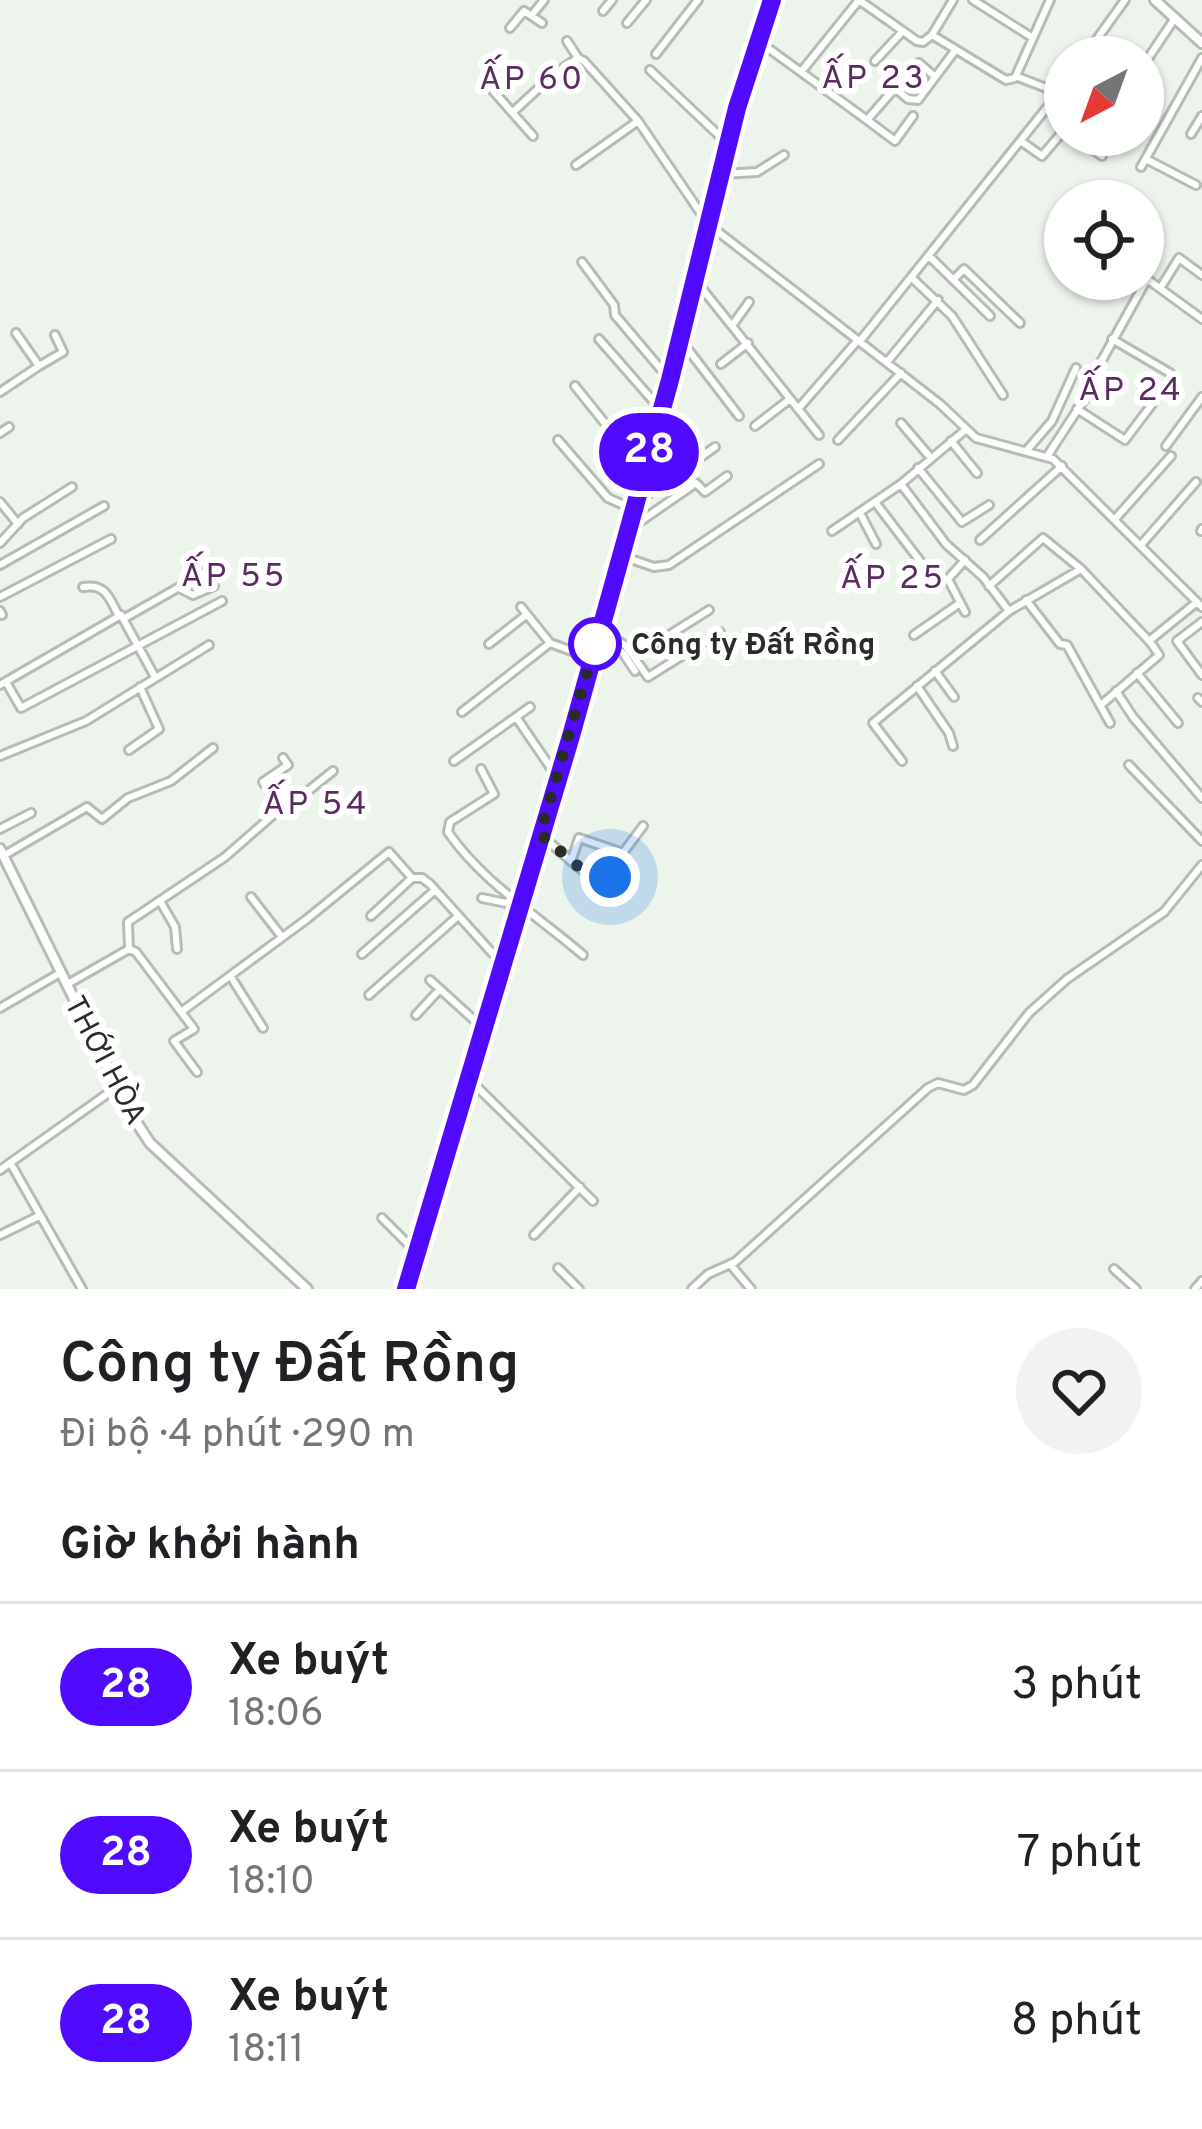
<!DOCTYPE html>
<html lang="vi">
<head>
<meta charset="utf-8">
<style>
  :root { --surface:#fff; --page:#f2f2f2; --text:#202124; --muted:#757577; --line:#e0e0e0 }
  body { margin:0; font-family:Overpass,sans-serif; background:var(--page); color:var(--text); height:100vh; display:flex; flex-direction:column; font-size:45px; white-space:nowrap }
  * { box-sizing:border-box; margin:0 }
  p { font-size:39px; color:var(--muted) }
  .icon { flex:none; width:66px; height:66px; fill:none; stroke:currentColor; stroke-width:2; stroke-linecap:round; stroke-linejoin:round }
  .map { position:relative; height:1289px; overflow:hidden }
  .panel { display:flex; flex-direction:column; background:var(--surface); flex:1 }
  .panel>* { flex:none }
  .badge { padding:0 24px; border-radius:39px; font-size:42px; line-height:78px }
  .needle { width:78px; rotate:221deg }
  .buttons { position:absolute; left:1044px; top:36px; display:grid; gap:24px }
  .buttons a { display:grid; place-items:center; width:120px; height:120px; border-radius:50%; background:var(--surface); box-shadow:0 3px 9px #0004; font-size:60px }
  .you { position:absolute; width:60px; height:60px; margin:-30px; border:9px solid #fff; border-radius:50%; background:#1a73e8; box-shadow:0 0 0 18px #1a73e833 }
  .map>.badge { position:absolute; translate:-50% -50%; box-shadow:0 0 0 6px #fff }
  h2 { padding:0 60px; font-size:45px; line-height:108px }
  .round { display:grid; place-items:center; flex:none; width:126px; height:126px; border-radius:63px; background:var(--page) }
  .overview { display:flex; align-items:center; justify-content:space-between; height:204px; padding:0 60px }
  h1 { font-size:57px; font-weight:600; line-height:90px }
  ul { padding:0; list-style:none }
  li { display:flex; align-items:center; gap:36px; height:168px; padding:0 60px; border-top:3px solid var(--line) }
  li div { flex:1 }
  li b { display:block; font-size:45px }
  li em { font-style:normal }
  li .badge { min-width:132px; font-weight:700; text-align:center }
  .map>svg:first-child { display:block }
</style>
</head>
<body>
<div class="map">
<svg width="1202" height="1289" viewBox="0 0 1202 1289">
  <rect width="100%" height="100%" fill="#ecf4eb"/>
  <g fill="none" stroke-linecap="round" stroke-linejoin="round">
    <defs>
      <path id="street" d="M 973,0 L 1033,38
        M 603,11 L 612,0
        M 532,15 L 544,0
        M 627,23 L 646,0
        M 510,28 L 524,11 L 542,23
        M 932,35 L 953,0
        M 757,40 L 867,120 L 895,88 L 908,99 L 918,100 L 954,52
        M 567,41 L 578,58
        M 1122,51 L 1131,57
        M 656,54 L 698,0
        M 1084,57 L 1125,0
        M 875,61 L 903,31
        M 919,63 L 934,76
        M 1143,66 L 1175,18
        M 650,70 L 728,144
        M 801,72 L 859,0 L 917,41 L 923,42 L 932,35 L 1006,80 L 1015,78 L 1050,0
        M 1018,77 L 1059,93
        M 488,85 L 533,136
        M 514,111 L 554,74 L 578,58 L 584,61 L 638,121 L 708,224 L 940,404 L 976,438 L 1053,459 L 1202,607
        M 867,120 L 895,141 L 913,116
        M 1191,134 L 1202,116
        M 1073,135 L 1102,156
        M 1110,135 L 1120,140
        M 1022,142 L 1042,156 L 1065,129
        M 1146,159 L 1196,185
        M 576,165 L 638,121
        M 1141,167 L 1202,58
        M 721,174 L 757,172 L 784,155
        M 930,257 L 990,316
        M 582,262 L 614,305 L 615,315 L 670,380
        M 912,278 L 952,316 L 1003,395
        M 953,280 L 964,269 L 1020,323
        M 696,281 L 819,435
        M 1161,287 L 1179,258 L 1202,275
        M 734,323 L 749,302
        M 599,339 L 661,410
        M 680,339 L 739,416
        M 1112,339 L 1170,373
        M 860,341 L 1065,85
        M 887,362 L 938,300
        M 721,364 L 748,343
        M 39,366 L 63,352 L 55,335
        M 1096,371 L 1147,279 L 1202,319
        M 575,386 L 644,472
        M 0,392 L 39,366 L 16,333
        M 798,409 L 858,340
        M 1077,409 L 1125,440 L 1165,387
        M 901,423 L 930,457
        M 755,426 L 790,399
        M 0,433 L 9,427
        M 558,440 L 608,498 L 633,509
        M 838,440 L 901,373
        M 951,441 L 977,473
        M 1166,446 L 1202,397
        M 1027,450 L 1052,421 L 1076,368
        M 1048,455 L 1091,389
        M 918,468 L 962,522 L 989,505
        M 901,484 L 946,544 L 983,577 L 1009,611
        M 0,502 L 18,524
        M 875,502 L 920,561
        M 635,503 L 715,447
        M 860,513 L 876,544
        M 1116,518 L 1171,456
        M 628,530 L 696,483 L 705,492 L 727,476
        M 832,531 L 901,484 L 964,431
        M 1201,531 L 1202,529
        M 980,540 L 1062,466
        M 0,543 L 23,518 L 72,487
        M 1141,545 L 1196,482
        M 622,556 L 654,567 L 669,565 L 819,464
        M 0,565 L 104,506
        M 989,586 L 1043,538 L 1081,569 L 1151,643 L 1159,655 L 1101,705
        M 83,587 C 106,583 109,598 119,616
        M 179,588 L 193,595 L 214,586
        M 0,597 L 111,539
        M 1026,600 L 1060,644 L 1067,645 L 1110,723
        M 521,607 L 550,643 L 591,658
        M 0,611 L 2,615
        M 965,612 L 948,579 L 965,560
        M 123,619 L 204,573
        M 1202,622 L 1177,641 L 1202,675
        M 601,632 L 625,645 L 648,677 L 720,632
        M 914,635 L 960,603
        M 597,638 L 623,653 L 635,671
        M 1149,641 L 1197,602
        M 489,644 L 526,615
        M 634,657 L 709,610
        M 935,671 L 954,697
        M 1137,673 L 1178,723
        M 6,682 L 21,708 L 222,601
        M 0,685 L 121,615 L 155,677
        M 917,686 L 949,733 L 953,746
        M 1116,691 L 1133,717 L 1202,798
        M 1198,698 L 1202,702
        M 462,712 L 550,643
        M 516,717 L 557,777
        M 129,750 L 159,729 L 140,687
        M 0,756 L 86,721 L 209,645
        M 454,761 L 530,707
        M 902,761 L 873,723 L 1009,611 L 1081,569
        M 1129,765 L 1202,841
        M 481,769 L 494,794 L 450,822 L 448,832 C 482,882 538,916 583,955
        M 281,808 L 263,782 L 288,765 L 283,758
        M 0,829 L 31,813
        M 540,834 L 571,861 L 579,838 L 623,853 L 643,826
        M 3,856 L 87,807 L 102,819 L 128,798 L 171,781 L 213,748
        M 571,861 L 587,874 L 596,866 L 610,877
        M 251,897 L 282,937
        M 482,898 L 506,903 L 513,898
        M 160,901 L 175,927 L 177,949
        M 371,916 L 412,878
        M 362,954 L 435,890
        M 231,977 L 263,1028
        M 430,980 L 484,1029
        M 66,985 L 129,949
        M 369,995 L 457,917
        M 0,1008 L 60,973
        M 181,1012 L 307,919 L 389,852 L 412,878 L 422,878 L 430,884 L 502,964
        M 416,1015 L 440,989
        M 197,1072 L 174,1041 L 194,1029 L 136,952 L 129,949 L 128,922 L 225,857 L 281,808 L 283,811 L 333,771
        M 468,1078 L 593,1201
        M 11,1164 L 82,1289
        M 0,1170 L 117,1087
        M 382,1218 L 416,1252
        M 0,1235 L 39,1216
        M 534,1235 L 580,1187
        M 730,1264 L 751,1289
        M 558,1268 L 579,1289
        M 1114,1269 L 1136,1289
        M 692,1289 L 708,1274 L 735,1262 L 928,1088 L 938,1083 L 964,1090 L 973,1085 L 1029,1013 L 1067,979 L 1164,912 L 1202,865
        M 1195,1289 L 1202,1281"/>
      <path id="secondary" d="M 1155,0 L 1202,43
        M 0,849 L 131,1114 L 150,1143 L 307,1289
        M 406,1289 L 571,736 L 670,380 L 753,50 L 773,0"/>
    </defs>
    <use href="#street" stroke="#b5bcb4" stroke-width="12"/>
    <use href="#secondary" stroke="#b5bcb4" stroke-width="14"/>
    <use href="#street" stroke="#fff" stroke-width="6"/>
    <use href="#secondary" stroke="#fff" stroke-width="8"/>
  </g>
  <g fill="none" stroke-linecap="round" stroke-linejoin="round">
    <defs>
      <path id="line" d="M 406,1289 L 571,736 L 670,380 L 737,108 L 772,0"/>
    </defs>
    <use href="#line" stroke="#fff" stroke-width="27"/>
    <use href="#line" stroke="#4f0aff" stroke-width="18"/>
    <path stroke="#2a2c29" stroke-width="12" stroke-dasharray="0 21.6" d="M 595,644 L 597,638 L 540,834 L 586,873 L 596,866 L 610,877"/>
  </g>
  <circle fill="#fff" stroke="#4f0aff" stroke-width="6" cx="595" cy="644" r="24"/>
  <g text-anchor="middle" stroke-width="12" stroke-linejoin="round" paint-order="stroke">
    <g font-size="30" font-weight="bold" fill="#2a2c29" stroke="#fff" text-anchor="start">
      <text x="631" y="654">Công ty Đất Rồng</text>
    </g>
    <g font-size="30" fill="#2a2c29" stroke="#fff">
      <text transform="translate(106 1060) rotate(62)" y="10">THỚI HÒA</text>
    </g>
    <g font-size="33" letter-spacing="3" fill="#592b5e" stroke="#fff">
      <text x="874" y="88">ẤP 23</text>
      <text x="532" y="89">ẤP 60</text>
      <text x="1131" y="400">ẤP 24</text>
      <text x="234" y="586">ẤP 55</text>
      <text x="893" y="588">ẤP 25</text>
      <text x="316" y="814">ẤP 54</text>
    </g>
  </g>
</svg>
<div class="buttons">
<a><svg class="needle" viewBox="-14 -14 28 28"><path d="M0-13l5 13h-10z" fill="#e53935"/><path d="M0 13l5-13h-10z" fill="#757577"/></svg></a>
<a><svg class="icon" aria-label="locate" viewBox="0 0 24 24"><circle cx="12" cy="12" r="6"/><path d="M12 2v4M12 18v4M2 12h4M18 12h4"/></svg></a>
</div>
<div class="you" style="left:610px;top:877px"></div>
<b class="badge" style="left:649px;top:452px;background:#4f0aff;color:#fff">28</b>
</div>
<section class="panel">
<div class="overview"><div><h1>Công ty Đất Rồng</h1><p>Đi bộ · 4 phút · 290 m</p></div><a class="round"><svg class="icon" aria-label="heart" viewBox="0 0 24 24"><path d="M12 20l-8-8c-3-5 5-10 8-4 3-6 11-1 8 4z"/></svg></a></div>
<h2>Giờ khởi hành</h2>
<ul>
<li><span class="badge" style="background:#4f0aff;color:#fff">28</span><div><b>Xe buýt</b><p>18:06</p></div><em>3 phút</em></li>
<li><span class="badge" style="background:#4f0aff;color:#fff">28</span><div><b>Xe buýt</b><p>18:10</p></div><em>7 phút</em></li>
<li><span class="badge" style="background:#4f0aff;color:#fff">28</span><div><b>Xe buýt</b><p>18:11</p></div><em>8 phút</em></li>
</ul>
</section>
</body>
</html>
